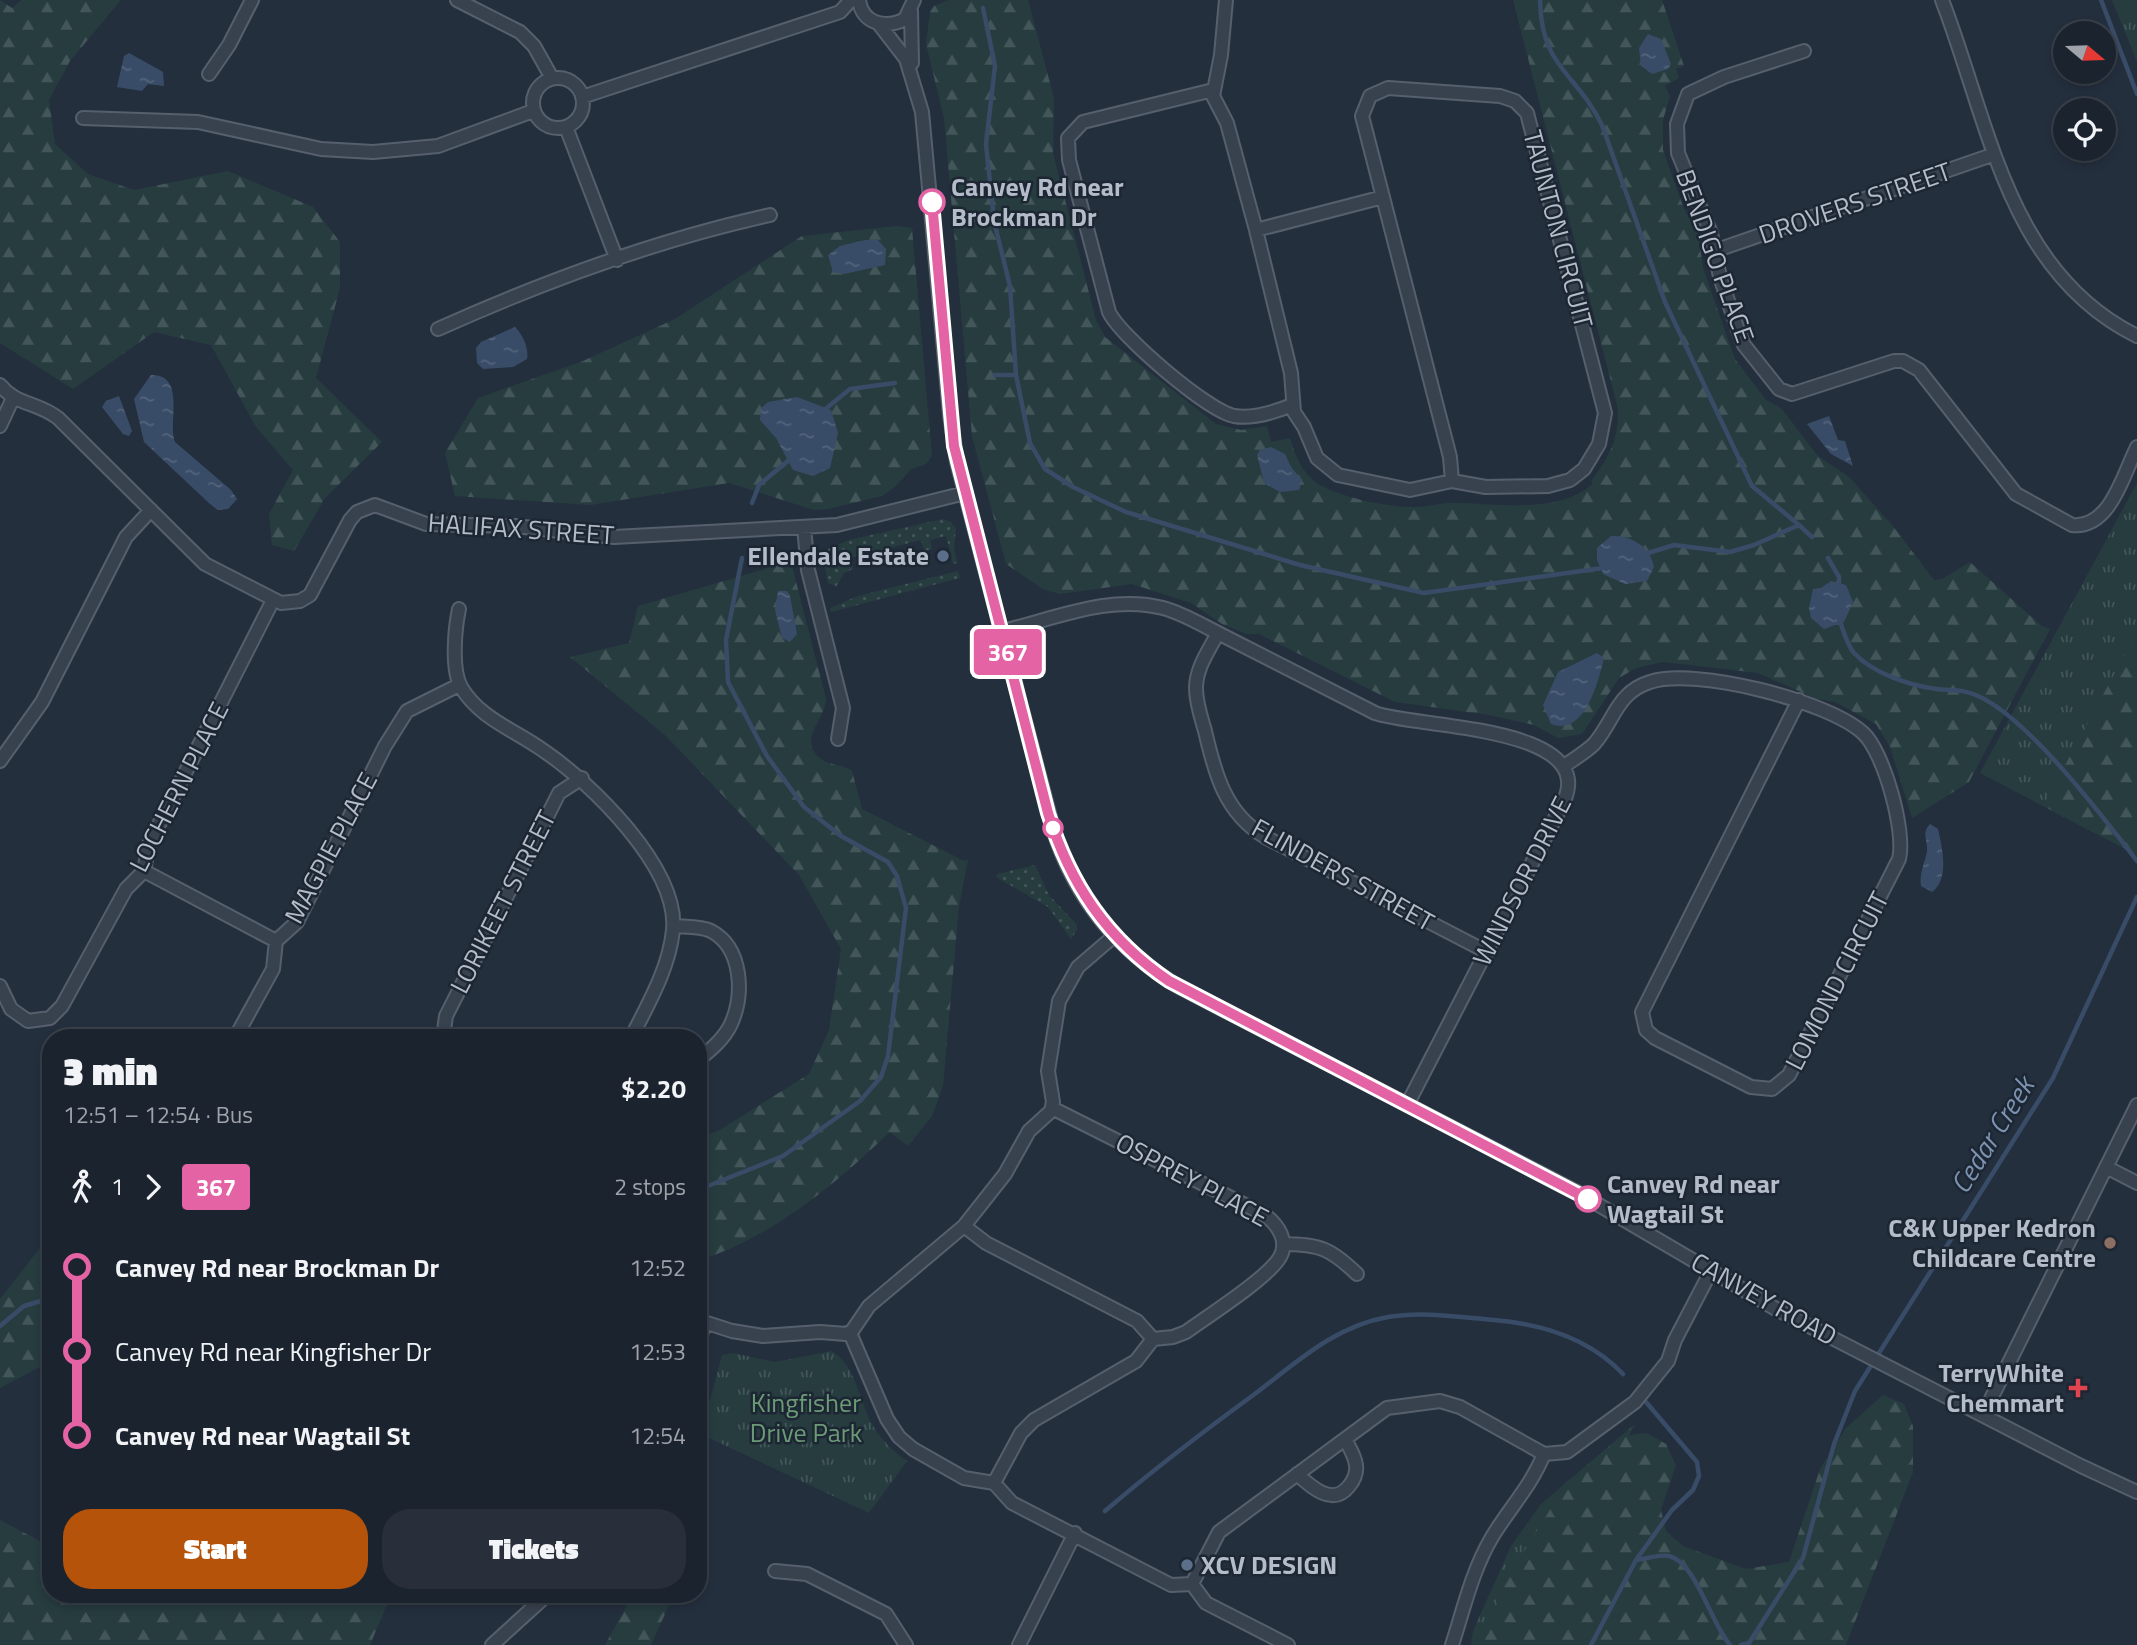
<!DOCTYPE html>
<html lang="en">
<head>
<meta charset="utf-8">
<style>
  :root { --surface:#1b232e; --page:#282f3a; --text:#f1f3f6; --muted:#a0a4aa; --line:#39404a; --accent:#b45309 }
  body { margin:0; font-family:"Titillium Web",sans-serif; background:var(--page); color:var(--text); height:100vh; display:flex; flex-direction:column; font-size:26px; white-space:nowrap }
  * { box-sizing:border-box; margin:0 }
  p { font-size:23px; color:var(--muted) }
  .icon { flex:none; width:38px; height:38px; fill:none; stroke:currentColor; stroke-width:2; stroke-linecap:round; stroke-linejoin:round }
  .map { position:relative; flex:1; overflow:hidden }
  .panel { position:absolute; left:42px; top:1029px; width:665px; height:574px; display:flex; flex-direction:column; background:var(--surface); border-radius:28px; box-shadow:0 4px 10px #0003,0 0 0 2px var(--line) }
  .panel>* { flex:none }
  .badge { padding:0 14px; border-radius:5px; font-size:24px; line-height:46px }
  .needle { width:46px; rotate:109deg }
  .fabs { position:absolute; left:2053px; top:21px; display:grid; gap:14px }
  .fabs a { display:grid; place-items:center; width:63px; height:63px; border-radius:50%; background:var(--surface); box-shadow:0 4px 10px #0003,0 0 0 2px var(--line); font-size:35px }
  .map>.badge { position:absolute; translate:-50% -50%; box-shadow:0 0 0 4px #fff }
  .legs { display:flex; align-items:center; gap:10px; height:77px; padding:0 21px; font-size:23px }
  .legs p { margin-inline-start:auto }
  .overview { display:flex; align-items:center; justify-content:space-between; height:119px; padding:0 21px }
  h1 { font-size:38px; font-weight:800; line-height:52px }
  .primary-button { display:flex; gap:14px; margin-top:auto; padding:14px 21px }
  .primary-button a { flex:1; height:80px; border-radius:28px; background:var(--accent); color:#fff; font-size:28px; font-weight:800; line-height:80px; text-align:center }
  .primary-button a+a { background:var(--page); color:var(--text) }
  ul { padding:0 21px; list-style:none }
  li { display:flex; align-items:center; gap:24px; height:84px; font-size:26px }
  li i { display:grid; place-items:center; width:10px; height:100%; margin:0 9px; background:currentColor }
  li i::after { content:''; width:18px; height:18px; margin:-9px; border:5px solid; border-radius:50%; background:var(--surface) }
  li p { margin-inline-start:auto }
  li:first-child i { background:linear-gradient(#0000 50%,currentColor 0) }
  li:last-child i { background:linear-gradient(currentColor 50%,#0000 0) }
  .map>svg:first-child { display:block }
</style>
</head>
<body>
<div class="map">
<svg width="2137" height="1645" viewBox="0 0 2137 1645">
  <defs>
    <pattern id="grass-tufts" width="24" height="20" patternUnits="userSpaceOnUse" patternTransform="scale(1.75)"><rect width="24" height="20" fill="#263c3f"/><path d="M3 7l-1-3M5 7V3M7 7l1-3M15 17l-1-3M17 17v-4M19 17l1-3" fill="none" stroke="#435659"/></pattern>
    <pattern id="forest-firs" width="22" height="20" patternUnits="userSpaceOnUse" patternTransform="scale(1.75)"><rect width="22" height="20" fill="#263c3f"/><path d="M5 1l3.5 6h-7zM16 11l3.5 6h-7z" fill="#435659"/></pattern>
    <pattern id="garden-dots" width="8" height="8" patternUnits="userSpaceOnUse" patternTransform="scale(1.75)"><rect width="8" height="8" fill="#263c3f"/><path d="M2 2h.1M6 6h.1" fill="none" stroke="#435659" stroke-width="1.8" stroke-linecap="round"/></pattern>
    <pattern id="water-ripples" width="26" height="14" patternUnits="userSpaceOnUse" patternTransform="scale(1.75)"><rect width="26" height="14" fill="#394c67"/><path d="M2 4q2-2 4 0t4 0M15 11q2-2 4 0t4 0" fill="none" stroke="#53647b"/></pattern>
  </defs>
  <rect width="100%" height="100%" fill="#242f3e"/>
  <path fill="url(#grass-tufts)" d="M 2112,0 L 2137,0 L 2137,62 Z
    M 2137,483 L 2137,855 L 1980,773 Z
    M 832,1351 C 857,1367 859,1401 872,1424 C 881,1440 892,1450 907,1461 L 869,1513 L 701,1434 L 722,1355 L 733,1353 L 775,1362 Z
    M 1635,1424 L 1520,1645 L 1471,1645 L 1473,1631 L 1511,1546 L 1541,1504 Z"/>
  <path fill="url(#forest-firs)" d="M 0,0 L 12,8 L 21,0 L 121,0 L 70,61 L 49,100 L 55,144 L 88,174 L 134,190 L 228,171 L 313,207 L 340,242 L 340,288 L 316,378 L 382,442 L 325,498 L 294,551 L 272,545 L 269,514 L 293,470 L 256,427 L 211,345 L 154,332 L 73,389 L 0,343 Z
    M 949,0 L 1028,0 L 1054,98 L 1053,153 L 1096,320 L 1105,337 L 1216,424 L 1241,430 L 1267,426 L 1271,442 L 1290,438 C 1295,456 1304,477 1322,486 C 1347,499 1387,507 1415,507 C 1426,507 1437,504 1447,503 C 1493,502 1555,516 1593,484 L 1591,481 C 1609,457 1621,436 1617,405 L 1513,0 L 1662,0 L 1684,66 L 1676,69 L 1679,78 L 1665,86 L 1670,96 L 1663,120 L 1663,150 L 1684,209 L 1698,232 L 1703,268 L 1735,359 L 1766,400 L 1781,408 L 1818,456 L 1849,477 L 1892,525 L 1934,580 L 1942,579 L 1970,562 L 2042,626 L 2050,629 L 1969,782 L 1912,818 L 1890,747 L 1876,724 L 1835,702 L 1817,699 L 1758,673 L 1663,662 L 1636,668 L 1619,678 L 1582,734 L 1558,738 L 1534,725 L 1489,715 L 1395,702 L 1259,634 L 1247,634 L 1222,624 L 1191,603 L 1132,584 L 1060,594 L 1043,589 L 1006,564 L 972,436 L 944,118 L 926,44 L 930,12 L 934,6 Z
    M 897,226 L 912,228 L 932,456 L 926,464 L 911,469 L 896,486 L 882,496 L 828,509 L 814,510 L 729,483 L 590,505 L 455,496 L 445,453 L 478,398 L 583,361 L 675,319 L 802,236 Z
    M 782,564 L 792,566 L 826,699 C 826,719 796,740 821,759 C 831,766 843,764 852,771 L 862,809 L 964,861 L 968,860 L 959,906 L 943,1086 L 932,1116 L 908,1146 L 890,1132 C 833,1186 774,1236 698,1261 L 698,1137 L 718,1131 L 809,1074 L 829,1030 L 841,949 L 799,875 L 666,736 L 570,657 L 629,643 L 638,606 Z
    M 2137,632 L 2137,855 L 2043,806 Z
    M 51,1222 L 51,1361 L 0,1388 L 0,1299 L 44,1243 L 45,1223 Z
    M 1883,1395 L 1904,1404 L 1913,1426 L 1913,1472 L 1846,1645 L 1480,1645 L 1501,1588 L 1553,1505 L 1605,1452 L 1623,1436 L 1646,1433 L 1666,1444 L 1676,1465 L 1661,1510 L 1666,1531 L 1683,1546 L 1746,1569 L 1789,1562 L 1820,1469 L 1846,1428 Z
    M 0,1520 L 51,1547 L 51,1594 L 151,1594 L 180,1605 L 224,1594 L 400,1594 L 386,1607 L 370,1645 L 0,1645 Z
    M 633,1594 L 674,1594 L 651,1645 L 605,1645 Z"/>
  <path fill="url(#garden-dots)" d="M 943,519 L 951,522 L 956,528 L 954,549 L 957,563 L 953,564 L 946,536 L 930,540 L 932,549 L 924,551 L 921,540 L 851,558 L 853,569 L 844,573 L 836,587 L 828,583 L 823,557 L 828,549 L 849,540 Z
    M 958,571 L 960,578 L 831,612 L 830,608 L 858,596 Z
    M 1035,865 L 1049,895 L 1077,925 L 1077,930 L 1071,939 L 1048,907 L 996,877 L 997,874 Z"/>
  <path fill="url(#water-ripples)" d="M 1648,34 L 1661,39 L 1671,64 L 1668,69 L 1652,74 L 1641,66 L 1639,48 Z
    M 129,53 L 163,72 L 164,86 L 148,84 L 142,91 L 117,87 L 124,56 Z
    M 865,240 L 878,240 L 886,249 L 885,265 L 844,274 L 833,272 L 828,255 L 840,246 Z
    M 515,327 C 523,335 529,348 527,359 L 513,367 L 483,369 L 477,363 L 476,348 L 481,342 Z
    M 151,375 C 187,374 167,425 175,442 L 231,490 L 237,499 L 228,509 L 218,510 L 210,504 L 144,442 L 134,399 Z
    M 119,396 L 132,431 L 129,436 L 123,434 L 102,407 L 106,401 Z
    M 797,397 L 831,410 L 838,433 L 830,468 L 813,476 L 793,470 L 776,438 L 760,420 L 761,408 L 768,402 Z
    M 1829,416 L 1838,440 L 1845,441 L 1853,466 L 1831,454 L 1807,424 Z
    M 1271,447 L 1285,454 L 1291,467 L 1302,480 L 1299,490 L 1280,492 L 1264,483 L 1257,455 L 1260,450 Z
    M 1611,536 C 1631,535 1651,547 1654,567 L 1647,581 L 1625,584 L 1603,574 L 1597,560 L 1597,548 Z
    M 1831,581 L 1846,585 L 1853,602 L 1844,622 L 1824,629 L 1811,618 L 1809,608 L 1813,589 L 1821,588 Z
    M 778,591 L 787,591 L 790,596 L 797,634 L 790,642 L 782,638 L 775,610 Z
    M 1597,653 L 1604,658 C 1598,682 1585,737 1551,724 L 1543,705 L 1558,672 Z
    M 1930,824 L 1938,829 C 1942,848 1950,878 1932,892 L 1921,886 C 1919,873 1925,863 1927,851 C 1928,840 1921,833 1930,824 Z"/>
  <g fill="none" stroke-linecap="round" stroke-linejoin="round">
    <path stroke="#394c67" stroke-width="4.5" d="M 1540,0 C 1541,68 1576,72 1602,125 L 1665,302 L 1752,486 L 1799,525
      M 2101,0 L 2137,94
      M 983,8 L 995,66 L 986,144 L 994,221 L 1010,286 L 1016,375
      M 995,375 L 1016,375 L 1030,443 L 1045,469 L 1073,487 L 1126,512 L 1300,565 L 1424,593 L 1603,568
      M 824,410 L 850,389 L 895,383
      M 752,503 L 759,485 L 789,460
      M 1645,554 L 1674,545 L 1730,552 L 1754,545 L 1799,525 L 1812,537
      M 1828,558 L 1839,577 L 1839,586
      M 1839,619 C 1843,629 1847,645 1854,653 C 1874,674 1909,685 1936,689 C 1952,691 1964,689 1978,696 C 2028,718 2103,817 2137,861
      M 698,1190 L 783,1156 L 860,1101 L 881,1077 L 888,1056 L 906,908 L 897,876 L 888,862 L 841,836 L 804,807 L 767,756 L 728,682 L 726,640 L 742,558
      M 0,1326 L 24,1306 L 51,1298
      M 1105,1511 C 1154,1469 1204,1431 1256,1393 C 1297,1362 1335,1326 1388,1317 C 1422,1311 1460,1317 1494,1320 C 1542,1324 1589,1338 1623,1374
      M 1636,1560 L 1672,1510 L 1693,1490 L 1699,1476 L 1697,1462 L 1646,1402
      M 1591,1645 L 1636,1560 C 1646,1559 1660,1554 1669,1556 C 1696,1562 1711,1624 1730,1645
      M 1741,1645 L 1749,1643 L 1803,1558 L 1834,1444 L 1855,1391 L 2053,1078 L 2137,897"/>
    <defs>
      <path id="street" d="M 457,0 L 520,32 L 534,46 L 552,78
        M 859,0 C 862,24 886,29 905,19 L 914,0
        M 1226,0 L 1221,55 L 1213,96 L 1227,123 L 1256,230 L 1291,373 L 1294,412 L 1304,427 L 1317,458 L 1338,475 L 1410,490 L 1452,481
        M 1942,0 C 1989,121 2007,272 2137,336
        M 911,11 L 912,63
        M 879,24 L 906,59 L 922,112 L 950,415 L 957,462 L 1054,832 C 1076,900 1121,954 1183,989 L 1575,1191 L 1776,1309 L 2081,1466 L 2137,1492
        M 1804,51 L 1724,77 L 1688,94 L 1677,124 L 1678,153 L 1711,233 L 1720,277 L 1739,333 L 1744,345 L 1779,389 L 1792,394 L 1894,361 L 1903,361 L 1919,370 L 2016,494 L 2072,525 C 2110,529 2123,475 2137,447
        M 209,74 L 229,45 L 252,0
        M533 103a25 25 0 1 1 50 0a25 25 0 1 1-50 0Z
        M 1388,88 L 1500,96 L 1515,101 L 1527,113 L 1605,413 L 1599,444 L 1584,469 L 1570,480 L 1548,486 L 1486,487 L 1452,481 L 1450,457 L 1362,116 L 1370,96 Z
        M 1213,90 L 1083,122 L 1068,138 L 1069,160 L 1109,312 C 1120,336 1208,411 1234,416 C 1252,419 1275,412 1292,405
        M 582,97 L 840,12 L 851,0
        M 83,118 L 198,122 L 321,149 L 373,152 L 438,146 L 533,111
        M 566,127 L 617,260
        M 1256,230 L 1383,197
        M 1717,250 L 1992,155
        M 438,329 C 545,281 656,240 770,215
        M 0,385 C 16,405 37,402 58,418 L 205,564 L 281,603 L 300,601 L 310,595 L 350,520 L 357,512 L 375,505 L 426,524 L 515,526 L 614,537 L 837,525 L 965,493
        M 0,426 L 13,398
        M 804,527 L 808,570 L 843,708 L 838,739
        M 459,609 C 455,628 451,669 461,687 C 480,719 515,730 544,751 C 590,782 679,868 673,930 C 669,969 648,1004 631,1038
        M 1003,631 C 1054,619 1110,594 1163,608 C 1182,613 1200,624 1218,633 C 1209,650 1196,668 1196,688 C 1196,703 1201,717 1205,731 C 1215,774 1225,813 1265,837 L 1487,952
        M 1218,633 L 1375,713 C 1415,728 1598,725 1564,801 L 1407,1105
        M 0,761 L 42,702 L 126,537 L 151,510
        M 1564,766 C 1574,759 1586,752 1594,744 C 1614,721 1617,692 1650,682 C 1695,667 1828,701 1863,733 C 1884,752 1906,832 1899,859 L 1789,1075 L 1772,1089 L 1751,1087 L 1655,1038 L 1646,1030 L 1642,1012 L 1799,700
        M 144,871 L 276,941
        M 674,926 C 685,927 701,926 711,931 C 743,948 744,995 731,1024 C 724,1039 711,1050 698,1060
        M 0,986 L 11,1009 L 28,1021 L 50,1018 L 62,1006 L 126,889 L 144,871 L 149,844 L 273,600
        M 235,1038 L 273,969 L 276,941 L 297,922 L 385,746 L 407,711 L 459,685
        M 443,1038 L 446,1016 L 559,793 L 582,778
        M 2106,1167 L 2137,1183
        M 964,1226 L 986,1243 L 1137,1321 L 1153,1339
        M 1283,1244 C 1320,1244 1331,1249 1357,1274
        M 698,1320 L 732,1331 L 763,1336 L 820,1332 L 846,1334 L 852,1331 L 869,1306 L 964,1226 L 1005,1174 L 1029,1131 L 1051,1111 L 1053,1102 L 1048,1071 L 1059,1001 L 1078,967 L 1114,936
        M 850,1333 L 887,1419 L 899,1437 L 913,1449 L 964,1478 L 994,1483 L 1012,1503 L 1171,1585 L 1192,1584 L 1206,1603 L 1288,1645
        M 698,1343 L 705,1323
        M 1983,1415 L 2137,1105
        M 1297,1474 C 1311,1487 1333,1507 1349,1486 C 1354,1480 1357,1473 1356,1465 C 1355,1456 1349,1447 1345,1439
        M 994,1483 L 1021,1433 L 1034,1420 L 1136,1361 L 1153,1339 L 1173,1337 L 1186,1332 C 1208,1316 1268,1278 1280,1257 C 1289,1241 1278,1225 1265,1215 L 1052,1108
        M 775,1571 L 807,1574 L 886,1614 L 906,1645
        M 1192,1584 L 1219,1532 L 1387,1408 L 1440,1401 L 1460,1407 L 1544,1454
        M 492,1645 L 548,1594
        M 1019,1645 L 1075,1533
        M 1452,1645 C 1464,1608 1472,1571 1492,1537 C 1509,1509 1531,1486 1544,1454 L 1567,1452 L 1635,1402 L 1668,1361 L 1675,1340 L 1711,1271"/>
    </defs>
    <use href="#street" stroke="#565f6c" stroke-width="16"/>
    <use href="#street" stroke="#38414e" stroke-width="12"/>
  </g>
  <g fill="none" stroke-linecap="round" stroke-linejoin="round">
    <defs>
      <path id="line-1" d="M 932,202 L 954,446 L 1048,813 C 1070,884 1107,939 1169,981 L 1588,1199"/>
    </defs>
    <use href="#line-1" stroke="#fff" stroke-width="16"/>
    <use href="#line-1" stroke="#e463a4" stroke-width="10"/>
  </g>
  <g fill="#fff" stroke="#e463a4" stroke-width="3.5">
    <circle cx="932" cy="202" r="12"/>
    <circle cx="1053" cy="828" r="9"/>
    <circle cx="1588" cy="1199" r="12"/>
  </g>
  <g fill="#5c6f8a" stroke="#1d2633" stroke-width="2.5">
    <circle cx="943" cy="556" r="7"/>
    <circle cx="1187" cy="1565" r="7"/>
  </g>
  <circle fill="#8d6e63" stroke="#1d2633" stroke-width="2.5" cx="2110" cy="1243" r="7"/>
  <path fill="#e0444e" stroke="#1d2633" stroke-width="2.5" d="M2074.5 1377.5h7v7h7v7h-7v7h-7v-7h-7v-7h7z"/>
  <g text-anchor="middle" stroke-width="5" stroke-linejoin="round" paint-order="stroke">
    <g font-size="26" font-weight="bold" fill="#b4bcc9" stroke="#1d2633" text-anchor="start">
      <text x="951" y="196">Canvey Rd near<tspan x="951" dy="30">Brockman Dr</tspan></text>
      <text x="1607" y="1193">Canvey Rd near<tspan x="1607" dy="30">Wagtail St</tspan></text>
    </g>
    <g font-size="26" fill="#b4bcc9" stroke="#1d2633">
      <text transform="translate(1855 203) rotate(-19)" y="9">DROVERS STREET</text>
      <text transform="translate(1558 229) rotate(75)" y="9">TAUNTON CIRCUIT</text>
      <text transform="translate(1715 256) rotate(70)" y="9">BENDIGO PLACE</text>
      <text transform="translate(521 529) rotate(4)" y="9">HALIFAX STREET</text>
      <text transform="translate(179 787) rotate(-63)" y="9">LOCHERN PLACE</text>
      <text transform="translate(331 848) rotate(-62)" y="9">MAGPIE PLACE</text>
      <text transform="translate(1343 875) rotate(29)" y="9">FLINDERS STREET</text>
      <text transform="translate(1522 881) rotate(-63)" y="9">WINDSOR DRIVE</text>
      <text transform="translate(503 902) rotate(-63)" y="9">LORIKEET STREET</text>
      <text transform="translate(1837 981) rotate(-63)" y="9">LOMOND CIRCUIT</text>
      <text transform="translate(1192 1180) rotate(28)" y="9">OSPREY PLACE</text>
      <text transform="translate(1764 1299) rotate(29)" y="9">CANVEY ROAD</text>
    </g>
    <g font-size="26" font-weight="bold" fill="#b4bcc9" stroke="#1d2633" text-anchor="end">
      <text x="929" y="565">Ellendale Estate</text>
      <text x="2096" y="1237">C&amp;K Upper Kedron<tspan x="2096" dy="30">Childcare Centre</tspan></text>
      <text x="2064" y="1382">TerryWhite<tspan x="2064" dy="30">Chemmart</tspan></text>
      <text x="1201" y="1574" text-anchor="start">XCV DESIGN</text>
    </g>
    <g font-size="26" fill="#6b9a76" stroke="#1d2633">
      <text x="806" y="1412">Kingfisher<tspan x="806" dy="30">Drive Park</tspan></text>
    </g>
    <g font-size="28" font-style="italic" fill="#7c92b1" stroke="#1d2633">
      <text transform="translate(1992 1135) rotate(-58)" y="10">Cedar Creek</text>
    </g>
  </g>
</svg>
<div class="fabs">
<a><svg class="needle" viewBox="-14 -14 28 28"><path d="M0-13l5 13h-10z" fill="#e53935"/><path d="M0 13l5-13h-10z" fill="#a0a4aa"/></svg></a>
<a><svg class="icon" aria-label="locate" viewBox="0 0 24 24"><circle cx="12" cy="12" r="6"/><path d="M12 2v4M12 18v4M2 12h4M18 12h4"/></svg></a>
</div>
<b class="badge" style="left:1008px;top:652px;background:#e463a4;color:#fff">367</b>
<section class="panel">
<div class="overview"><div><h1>3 min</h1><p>12:51 – 12:54 · Bus</p></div><b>$2.20</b></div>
<div class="legs"><svg class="icon" aria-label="walk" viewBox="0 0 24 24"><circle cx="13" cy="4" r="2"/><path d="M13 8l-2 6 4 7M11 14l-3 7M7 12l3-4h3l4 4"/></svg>1<svg class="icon" aria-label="forward" viewBox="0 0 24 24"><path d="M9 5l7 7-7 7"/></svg><b class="badge" style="background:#e463a4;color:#fff">367</b><p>2 stops</p></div>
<ul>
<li><i style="color:#e463a4"></i><b>Canvey Rd near Brockman Dr</b><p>12:52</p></li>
<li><i style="color:#e463a4"></i><span>Canvey Rd near Kingfisher Dr</span><p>12:53</p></li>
<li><i style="color:#e463a4"></i><b>Canvey Rd near Wagtail St</b><p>12:54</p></li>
</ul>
<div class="primary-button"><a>Start</a><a>Tickets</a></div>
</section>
</div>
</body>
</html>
